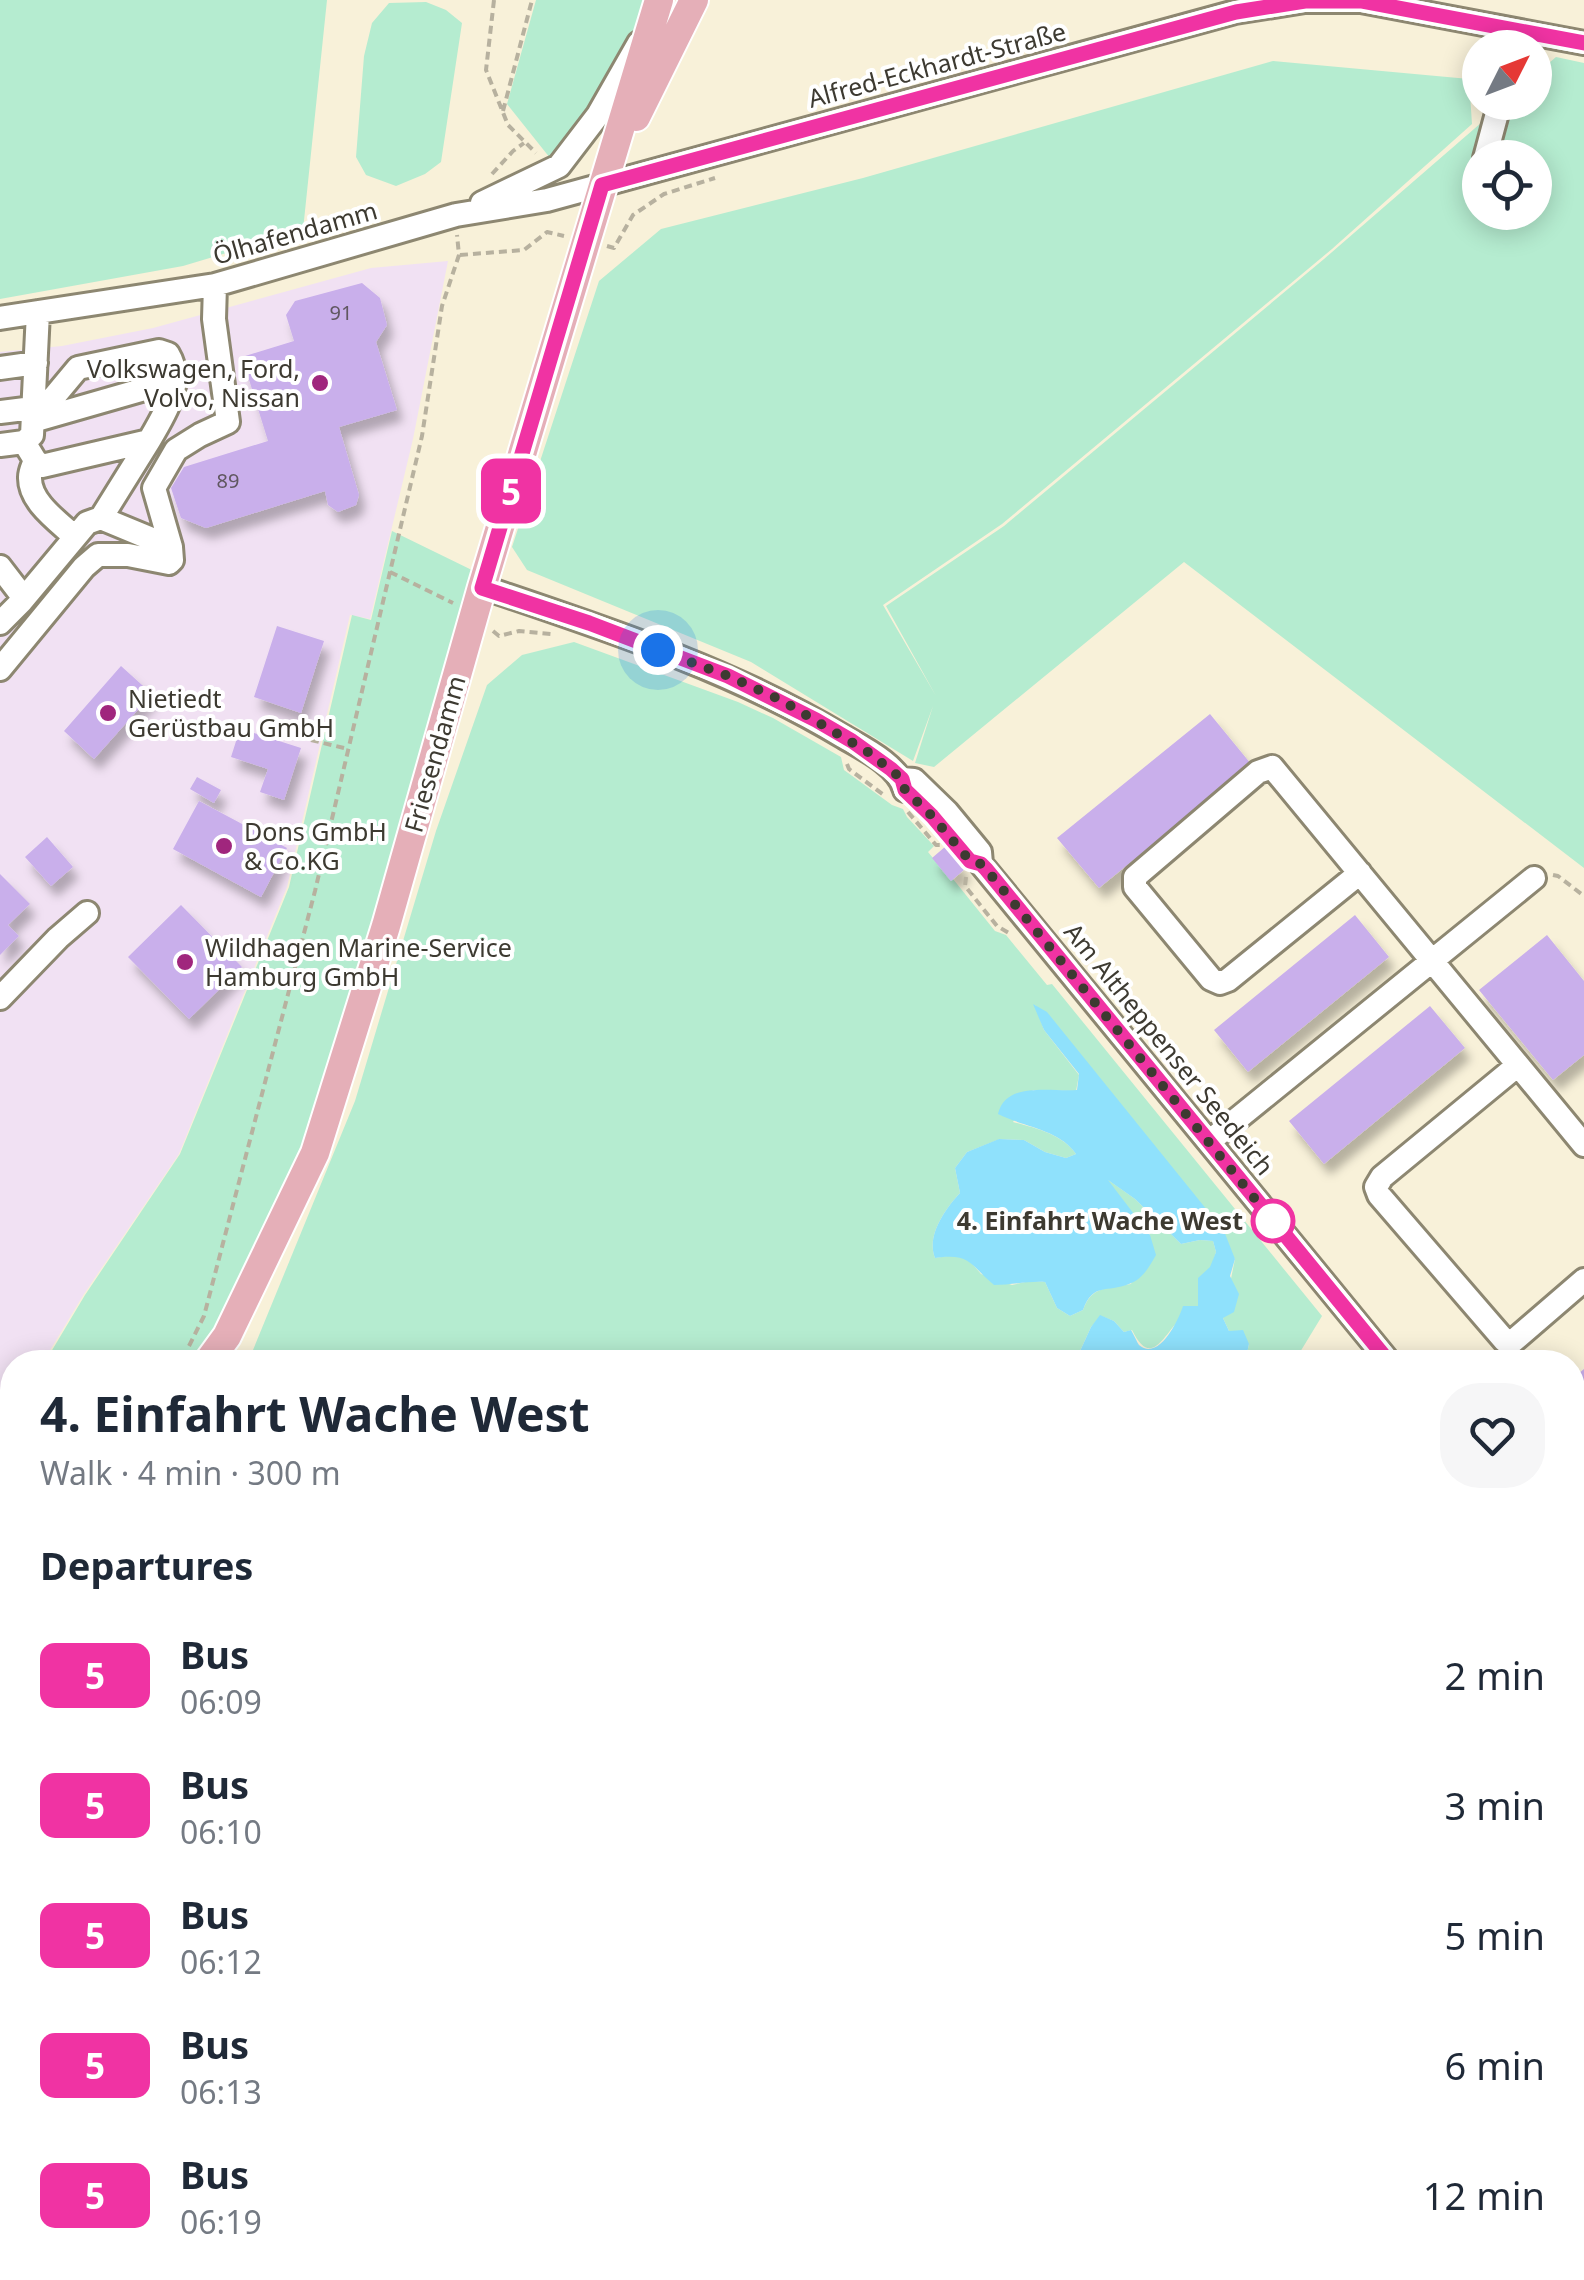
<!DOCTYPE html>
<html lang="en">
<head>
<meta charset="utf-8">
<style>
  :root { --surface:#fff; --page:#f6f6f7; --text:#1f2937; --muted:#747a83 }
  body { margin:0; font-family:"Noto Sans",sans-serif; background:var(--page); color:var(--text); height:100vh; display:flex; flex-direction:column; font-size:38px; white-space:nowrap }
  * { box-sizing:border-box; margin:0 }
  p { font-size:32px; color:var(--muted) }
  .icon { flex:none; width:55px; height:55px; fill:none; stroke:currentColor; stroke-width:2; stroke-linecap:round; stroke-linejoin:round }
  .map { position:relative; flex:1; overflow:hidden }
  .side { position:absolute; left:0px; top:1350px; width:1585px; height:930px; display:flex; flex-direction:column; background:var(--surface); border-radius:40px 40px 0 0; box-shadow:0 5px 25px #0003 }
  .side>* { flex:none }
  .badge { padding:0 20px; border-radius:15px; font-size:35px; line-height:65px }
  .needle { width:65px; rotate:48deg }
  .controls { position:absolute; left:1462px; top:30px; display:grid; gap:20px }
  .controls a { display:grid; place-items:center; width:90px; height:90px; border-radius:50%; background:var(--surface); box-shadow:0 5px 25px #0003; font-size:50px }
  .you { position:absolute; width:50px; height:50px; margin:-25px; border:8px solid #fff; border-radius:50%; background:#1a73e8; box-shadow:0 0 0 15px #1a73e833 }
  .map>.badge { position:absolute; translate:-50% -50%; box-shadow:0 0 0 5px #fff }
  h2 { padding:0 40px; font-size:38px; line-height:90px }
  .round { display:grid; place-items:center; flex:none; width:105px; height:105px; border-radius:40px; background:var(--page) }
  .headline { display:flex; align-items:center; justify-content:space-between; height:170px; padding:0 40px }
  h1 { font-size:48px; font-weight:700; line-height:75px }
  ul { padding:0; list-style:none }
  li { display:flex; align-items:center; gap:30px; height:130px; padding:0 40px }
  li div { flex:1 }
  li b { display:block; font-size:38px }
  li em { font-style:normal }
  li .badge { min-width:110px; font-weight:700; text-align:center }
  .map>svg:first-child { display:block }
</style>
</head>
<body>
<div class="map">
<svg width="1584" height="2280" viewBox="0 0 1584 2280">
  <defs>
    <filter id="shadow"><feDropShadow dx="6" dy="11" stdDeviation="5" flood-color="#0004"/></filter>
  </defs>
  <rect width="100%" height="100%" fill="#f8f1d9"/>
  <path fill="#f1e1f3" d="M 448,261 L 413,439 L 370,619 L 350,615 L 287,887 L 179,1154 L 84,1294 L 43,1362 L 12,1362 L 12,1412 L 0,1426 L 0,352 L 62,346 L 153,328 L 371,268 Z"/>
  <path fill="#f2e9c9" d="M 12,1817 L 12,2268 L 427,2268 L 437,2280 L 0,2280 L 0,1822 Z"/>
  <path fill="#b5ecd0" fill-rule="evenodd" d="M 0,0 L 327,0 L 303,230 L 183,266 L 0,299 Z
    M 536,0 L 670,0 L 554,163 L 507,104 Z
    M 426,2 L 446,10 L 462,23 L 441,162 L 425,174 L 396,186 L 366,175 L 356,157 L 364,56 L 372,23 L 389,3 Z
    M 1556,57 L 1584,63 L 1584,868 L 1184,562 L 934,767 L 915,763 L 933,706 L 913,761 L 751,662 L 527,570 L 512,547 L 599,281 L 661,229 L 863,178 L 1273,61 L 1469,79 L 1472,124 L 1332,249 L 1002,524 L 883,605 L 936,696 L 886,606 L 1004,526 L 1324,259 L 1504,103 L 1535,102 L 1535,75 ZM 1480,158 L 1535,158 L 1535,212 L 1480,212 Z
    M 392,531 L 478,573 L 308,1149 L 198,1362 L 45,1362 L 85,1295 L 180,1154 L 289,887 L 352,615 L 371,620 Z
    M 574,642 L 738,702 L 773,718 L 841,757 L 844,770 L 892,805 L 903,809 L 907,817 L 934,846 L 928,852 L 951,880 L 953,879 L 995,931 L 1006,935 L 1047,985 L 1052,984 L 1322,1316 L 1294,1362 L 1245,1362 L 1249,1344 L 1229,1331 L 1223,1318 L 1235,1259 L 1035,1005 L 1044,1030 L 1079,1075 L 1076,1091 L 1033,1090 L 1013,1122 C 1035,1128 1062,1134 1076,1154 L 1066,1158 L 1045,1152 L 1024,1140 L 1000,1139 L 967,1152 L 955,1168 L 960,1193 C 945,1209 926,1236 935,1258 L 954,1255 L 968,1259 L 981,1274 L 1012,1285 L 1030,1281 L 1045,1282 L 1057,1308 L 1070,1316 L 1083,1310 C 1092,1285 1108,1289 1131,1284 L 1150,1235 L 1104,1177 L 1135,1199 L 1181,1244 L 1200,1240 L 1213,1241 L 1216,1252 L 1199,1306 C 1192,1311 1183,1315 1178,1321 C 1162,1339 1150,1367 1132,1330 L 1124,1332 L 1114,1321 L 1101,1316 L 1091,1327 L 1075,1362 L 244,1362 L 253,1350 L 355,1101 L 436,831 L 487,685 L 522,655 Z
    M 12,1414 L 12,1570 L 0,1581 L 0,1428 Z"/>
  <path fill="#8fe1fc" d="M 1033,1004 L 1047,1012 L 1224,1231 L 1235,1259 L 1230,1276 L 1239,1294 L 1234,1312 L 1223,1318 L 1229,1331 L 1243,1330 L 1249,1344 L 1245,1362 L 1075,1362 L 1091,1327 L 1100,1315 L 1114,1321 L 1124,1332 L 1131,1330 C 1132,1331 1138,1344 1139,1345 C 1159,1362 1179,1319 1183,1306 L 1198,1306 L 1198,1278 L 1210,1267 L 1216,1252 L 1213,1241 L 1200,1240 L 1181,1244 L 1135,1199 L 1108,1180 L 1150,1235 L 1156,1255 C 1149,1267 1143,1279 1129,1284 C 1107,1293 1093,1282 1083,1310 L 1070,1316 L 1057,1308 L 1045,1282 C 1028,1281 1011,1285 994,1285 C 969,1264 971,1253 935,1258 C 926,1236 945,1209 960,1193 L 955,1168 L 967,1152 L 999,1139 L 1024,1140 L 1045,1152 L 1066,1158 L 1076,1154 C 1059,1129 1023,1127 998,1114 C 1006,1081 1050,1092 1077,1090 L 1079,1074 L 1044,1030 Z"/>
  <path fill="#c9afeb" filter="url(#shadow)" d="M 362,283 L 380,298 L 387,325 L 376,342 L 397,410 L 339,427 L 359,495 L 356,505 L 338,512 L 328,505 L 325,491 L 206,528 L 181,518 L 171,488 L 184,467 L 268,441 L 242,357 L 294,341 L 286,315 L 295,301 Z
    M 277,626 L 324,641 L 301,713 L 254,697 Z
    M 121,666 L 152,694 L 94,759 L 64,731 Z
    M 1210,714 L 1251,764 L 1099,888 L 1057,838 Z
    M 254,733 L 301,748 L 284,800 L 260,792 L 268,769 L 231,757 L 238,735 L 252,740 Z
    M 197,777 L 221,790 L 214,803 L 190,789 Z
    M 199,801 L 287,848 L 261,897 L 173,849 Z
    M 47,837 L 73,867 L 51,886 L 25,857 Z
    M 946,846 L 965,869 L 951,881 L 932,858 Z
    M 0,874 L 30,904 L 8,925 L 19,936 L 0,955 Z
    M 181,905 L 242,967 L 189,1019 L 128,957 Z
    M 1355,915 L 1389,957 L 1248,1072 L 1214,1030 Z
    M 1547,935 L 1584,981 L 1584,1055 L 1553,1080 L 1479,990 Z
    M 1430,1006 L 1465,1048 L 1324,1164 L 1289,1121 Z
    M 1584,1369 L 1584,1451 L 1572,1460 L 1572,1379 Z"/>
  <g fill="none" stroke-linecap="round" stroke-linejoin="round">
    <defs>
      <path id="minor" d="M 1485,158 L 1500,102
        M 1477,187 L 1480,174
        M 482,203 L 559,166 L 598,115 L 639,43
        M 0,318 L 215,285 L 456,215 L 547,200 L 1235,12 L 1305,1 L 1361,1 L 1584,43
        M 0,368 L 36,363
        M 0,412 L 33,408 L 53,398 L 78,368 L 159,351 L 168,354 C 186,384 164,414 149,441 L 42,466 L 35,460 L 24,442
        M 33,421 L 176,380
        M 0,445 L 24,442 L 32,435 L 38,312
        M 35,460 C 33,466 30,471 30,477 C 29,502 59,522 75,537
        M 171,547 L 154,488 L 176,450 L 200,435 L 228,422 L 214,319 L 215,285
        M 0,567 L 20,593 L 21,602 L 0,623
        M 482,587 C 606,629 731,669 844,737 C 865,749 899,766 905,790
        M 21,602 L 87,523 L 101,518 L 149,441
        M 0,669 L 84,567 L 98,555 L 128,555 L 169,563 L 172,560 L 171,547 L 101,518
        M 902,779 L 914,780 L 947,812 L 980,852 L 981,864 L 1389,1362
        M 1360,873 L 1228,980 L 1220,983 L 1211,979 L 1135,887 L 1135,877 L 1258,772 L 1272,767 C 1376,893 1480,1019 1584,1145
        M 0,998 L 58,938 L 87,913
        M 1518,1065 L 1382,1177 L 1376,1187 L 1379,1195 L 1505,1341 L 1512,1342 L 1584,1280
        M 1210,1141 L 1534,878
        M 1572,1506 L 1584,1496
        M 1572,1587 L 1584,1601
        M 0,1714 L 12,1710"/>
      <path id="major" d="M 636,117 L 694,0
        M 208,1362 L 227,1336 L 315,1153 L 386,926 L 482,587 L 659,0
        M 0,1590 L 12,1578"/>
    </defs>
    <use href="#minor" stroke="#8d8771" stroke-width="28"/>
    <use href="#major" stroke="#fff" stroke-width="32"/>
    <path stroke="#b7b19f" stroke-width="4" stroke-dasharray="8 5" stroke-linecap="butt" d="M 494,0 L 486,70 L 508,125 L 536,153
      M 503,111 L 532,0
      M 492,174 L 513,151 L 524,143
      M 607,246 L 614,248 L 633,215 L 664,194 L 715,178
      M 460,255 L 524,250 L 547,232 L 564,236
      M 390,572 L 453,603
      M 493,631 L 499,636 L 519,631 L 551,634
      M 311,740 L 348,749
      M 847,764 L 849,769 L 885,796
      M 908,812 L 936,845 L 947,845
      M 1553,875 L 1558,876 L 1584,896
      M 966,877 L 965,886 L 997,926 L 1009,933
      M 189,1346 L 204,1316 L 315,891 L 422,436 L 442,306 L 459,255 L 457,235
      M 1315,1362 C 1326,1355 1336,1355 1348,1362
      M 0,1556 L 12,1544
      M 1572,1630 L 1584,1644
      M 1572,1650 L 1584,1664
      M 589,2268 L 619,2280"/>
    <use href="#minor" stroke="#fff" stroke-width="22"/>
    <use href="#major" stroke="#e5afb8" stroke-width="28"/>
  </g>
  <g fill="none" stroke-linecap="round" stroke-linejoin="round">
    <defs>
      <path id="line" d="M 1389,1362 L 986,869 L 981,864 L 970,861 L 932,816 L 905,790 L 902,779 L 891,769 L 852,741 L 816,720 L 728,676 L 589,623 L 482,588 L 602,185 L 1236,12 L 1305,1 L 1361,1 L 1584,43"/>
    </defs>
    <use href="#line" stroke="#fff" stroke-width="22"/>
    <use href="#line" stroke="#f033a3" stroke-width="15"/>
    <path stroke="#3d3a31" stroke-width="10" stroke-dasharray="0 18" d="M 658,650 L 728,676 L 781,700 L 868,752 L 902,779 L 905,790 L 932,816 L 970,861 L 981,864 L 986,869 L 1273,1221"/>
  </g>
  <g fill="#a0267d" stroke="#fff" stroke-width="4">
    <circle cx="320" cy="383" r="10"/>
    <circle cx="108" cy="713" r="10"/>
    <circle cx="224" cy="846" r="10"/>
    <circle cx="185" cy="962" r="10"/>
  </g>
  <circle fill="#fff" stroke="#f033a3" stroke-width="5" cx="1273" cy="1221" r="20"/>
  <g text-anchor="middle" stroke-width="8" stroke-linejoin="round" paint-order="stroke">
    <g font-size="20" fill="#605760">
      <text x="341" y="320">91</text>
      <text x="228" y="488">89</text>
    </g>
    <g font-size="25" fill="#3d3a31" stroke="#fff">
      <text transform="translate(937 65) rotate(-15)" y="9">Alfred-Eckhardt-Straße</text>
      <text transform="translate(295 233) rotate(-16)" y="9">Ölhafendamm</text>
      <text transform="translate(435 754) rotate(-74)" y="9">Friesendamm</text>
      <text transform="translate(1169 1049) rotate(51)" y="9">Am Altheppenser Seedeich</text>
    </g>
    <g font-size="25" fill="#3d3a31" stroke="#fff" text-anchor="start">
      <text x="300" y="378" text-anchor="end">Volkswagen, Ford,<tspan x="300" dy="29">Volvo, Nissan</tspan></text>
      <text x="128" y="708">Nietiedt<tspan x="128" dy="29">Gerüstbau GmbH</tspan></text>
      <text x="244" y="841">Dons GmbH<tspan x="244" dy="29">&amp; Co.KG</tspan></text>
      <text x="205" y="957">Wildhagen Marine-Service<tspan x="205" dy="29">Hamburg GmbH</tspan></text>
    </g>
    <g font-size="25" font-weight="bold" fill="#3d3a31" stroke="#fff" text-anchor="end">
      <text x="1243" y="1230">4. Einfahrt Wache West</text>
    </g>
  </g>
</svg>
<div class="controls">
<a><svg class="needle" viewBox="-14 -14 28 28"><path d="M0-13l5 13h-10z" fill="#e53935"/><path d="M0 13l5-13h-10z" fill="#747a83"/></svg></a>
<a><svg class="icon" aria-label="locate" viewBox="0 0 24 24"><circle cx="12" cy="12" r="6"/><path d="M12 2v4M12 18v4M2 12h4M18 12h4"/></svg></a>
</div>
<div class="you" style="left:658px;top:650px"></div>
<b class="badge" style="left:511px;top:491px;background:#f033a3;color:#fff">5</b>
<section class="side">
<div class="headline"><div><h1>4. Einfahrt Wache West</h1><p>Walk · 4 min · 300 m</p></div><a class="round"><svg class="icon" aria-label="heart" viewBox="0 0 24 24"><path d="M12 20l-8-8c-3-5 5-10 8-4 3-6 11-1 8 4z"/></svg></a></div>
<h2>Departures</h2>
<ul>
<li><span class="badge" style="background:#f033a3;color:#fff">5</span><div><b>Bus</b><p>06:09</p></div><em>2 min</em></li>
<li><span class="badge" style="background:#f033a3;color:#fff">5</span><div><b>Bus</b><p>06:10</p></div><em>3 min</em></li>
<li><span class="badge" style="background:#f033a3;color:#fff">5</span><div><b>Bus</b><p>06:12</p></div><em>5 min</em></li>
<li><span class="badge" style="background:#f033a3;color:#fff">5</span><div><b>Bus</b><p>06:13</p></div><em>6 min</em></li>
<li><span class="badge" style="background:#f033a3;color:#fff">5</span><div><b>Bus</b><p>06:19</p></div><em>12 min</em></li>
</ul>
</section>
</div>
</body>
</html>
